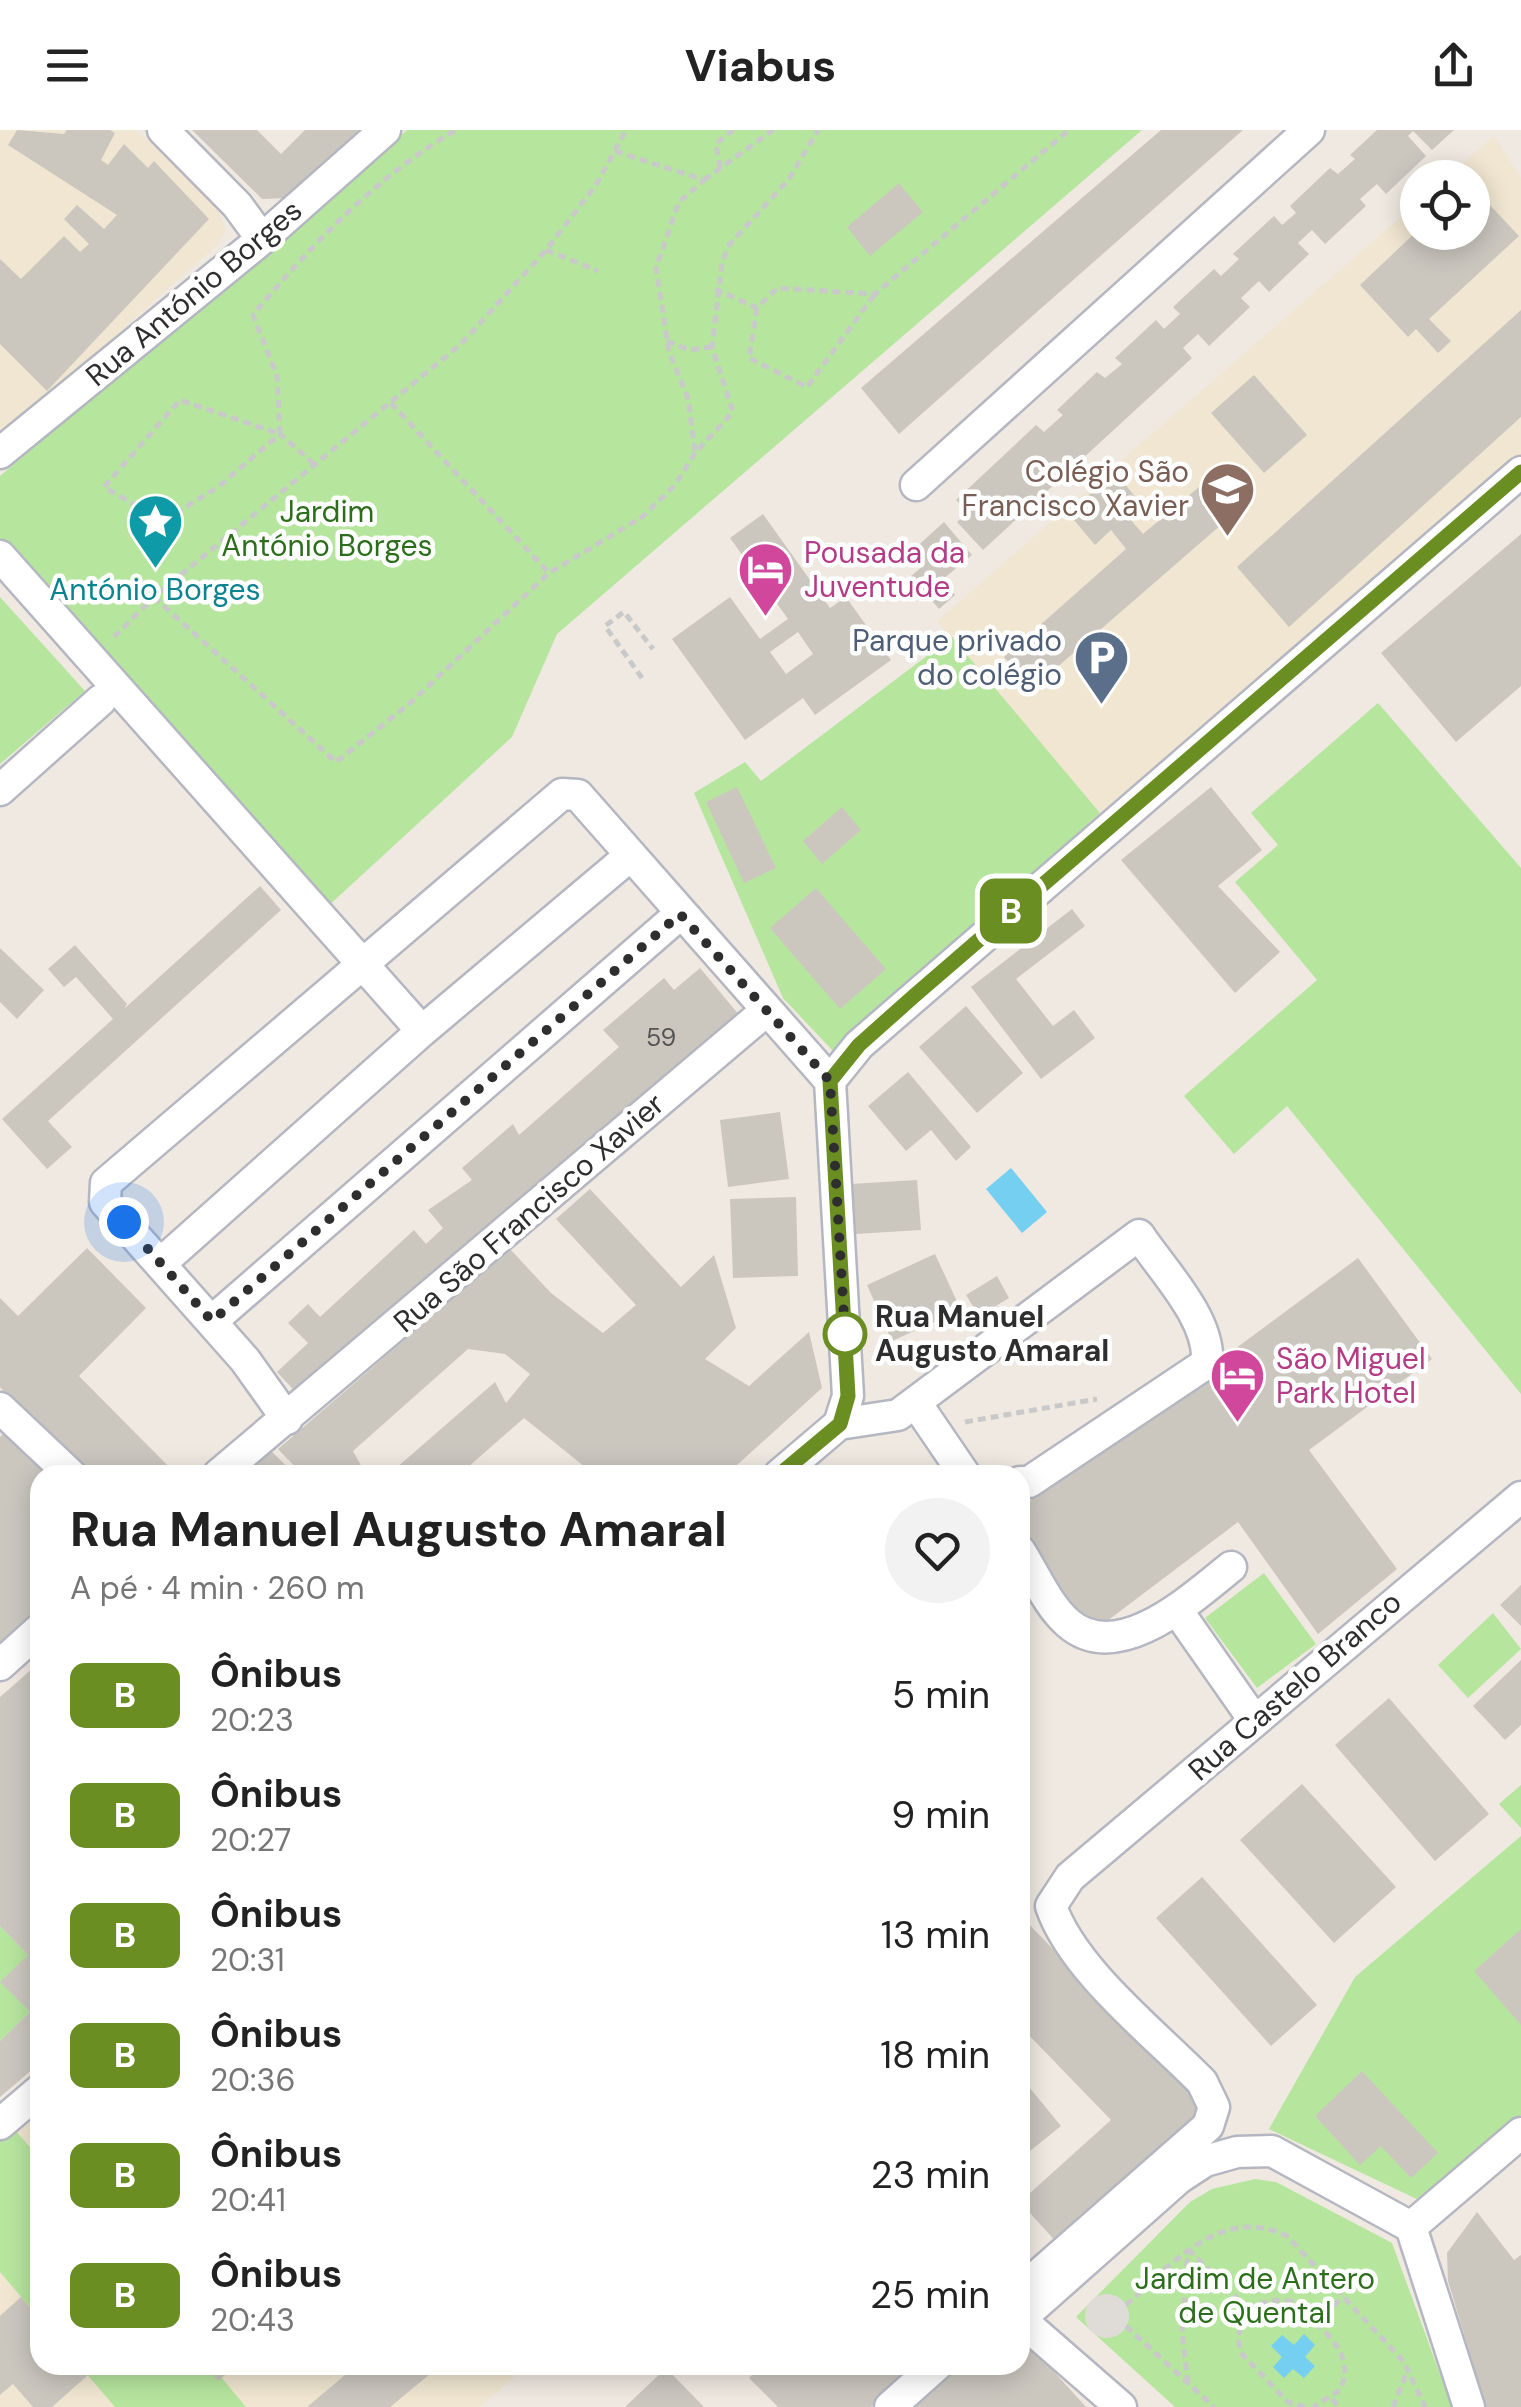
<!DOCTYPE html>
<html lang="pt">
<head>
<meta charset="utf-8">
<style>
  :root { --surface:#fff; --page:#f2f2f2; --text:#222; --muted:#767676 }
  body { margin:0; font-family:"DM Sans",sans-serif; background:var(--page); color:var(--text); height:100vh; display:flex; flex-direction:column; font-size:38px; white-space:nowrap }
  * { box-sizing:border-box; margin:0 }
  p { font-size:32px; color:var(--muted) }
  .icon { flex:none; width:55px; height:55px; fill:none; stroke:currentColor; stroke-width:2; stroke-linecap:round; stroke-linejoin:round }
  .map { position:relative; flex:1; overflow:hidden }
  .sheet { position:absolute; left:30px; top:1335px; width:1000px; height:910px; display:flex; flex-direction:column; background:var(--surface); border-radius:30px; box-shadow:0 5px 25px #0003 }
  .sheet>* { flex:none }
  .badge { padding:0 20px; border-radius:15px; font-size:35px; line-height:65px }
  .fabs { position:absolute; left:1400px; top:30px; display:grid; gap:20px }
  .fabs a { display:grid; place-items:center; width:90px; height:90px; border-radius:50%; background:var(--surface); box-shadow:0 5px 25px #0003; font-size:50px }
  .you { position:absolute; width:50px; height:50px; margin:-25px; border:8px solid #fff; border-radius:50%; background:#1a73e8; box-shadow:0 0 0 15px #1a73e833 }
  .map>.badge { position:absolute; translate:-50% -50%; box-shadow:0 0 0 5px #fff }
  .round { display:grid; place-items:center; flex:none; width:105px; height:105px; border-radius:52px; background:var(--page) }
  .head { display:flex; align-items:center; justify-content:space-between; height:170px; padding:0 40px }
  h1 { font-size:48px; font-weight:700; line-height:75px }
  ul { padding:0; list-style:none }
  li { display:flex; align-items:center; gap:30px; height:120px; padding:0 40px }
  li div { flex:1 }
  li b { display:block; font-size:38px }
  li em { font-style:normal }
  li .badge { min-width:110px; font-weight:700; text-align:center }
  header { display:flex; justify-content:space-between; align-items:center; height:130px; padding:0 40px; background:var(--surface); font-size:45px; font-weight:700 }
  .map>svg:first-child { display:block }
</style>
</head>
<body>
<header><svg class="icon" aria-label="menu" viewBox="0 0 24 24"><path d="M4 6h16M4 12h16M4 18h16"/></svg>Viabus<svg class="icon" aria-label="share" viewBox="0 0 24 24"><path d="M12 15V3M7 8l5-5 5 5M5 13v7h14v-7"/></svg></header>
<div class="map">
<svg width="1521" height="2277" viewBox="0 0 1521 2277">
  <rect width="100%" height="100%" fill="#efe9e1"/>
  <path fill="#f0e6d1" d="M 0,0 L 135,0 L 197,51 L 220,84 L 226,101 L 217,115 L 0,308 Z
    M 1494,6 L 1521,48 L 1521,325 L 1100,683 L 937,491 L 1417,73 L 1418,102 L 1472,102 L 1472,48 L 1447,47 Z
    M 40,1970 L 40,2235 L 528,2235 L 479,2277 L 0,2277 L 0,2004 Z"/>
  <path fill="#b6e59e" d="M 407,0 L 1142,0 L 557,504 L 512,607 L 325,779 L 0,410 L 0,346 Z
    M 0,467 L 85,561 L 0,634 Z
    M 952,507 L 1100,683 L 833,921 L 783,868 L 694,663 L 745,632 L 761,651 Z
    M 1378,573 L 1521,738 L 1521,1264 L 1287,976 L 1234,1024 L 1184,966 L 1317,850 L 1235,752 L 1278,715 L 1251,683 Z
    M 1264,1443 L 1316,1514 L 1257,1558 L 1205,1488 Z
    M 1493,1483 L 1521,1519 L 1468,1568 L 1438,1535 Z
    M 1521,1655 L 1521,1698 L 1499,1674 Z
    M 1521,1706 L 1521,1985 L 1421,2071 L 1269,1999 L 1355,1847 Z
    M 0,1796 L 28,1825 L 1,1852 L 30,1882 L 0,1911 Z
    M 11,1995 L 40,2029 L 40,2189 L 0,2142 L 0,2004 Z
    M 1255,2049 L 1276,2052 L 1392,2113 L 1452,2277 L 1175,2277 L 1076,2187 L 1190,2072 L 1212,2059 Z
    M 79,2235 L 211,2235 L 246,2277 L 115,2277 Z"/>
  <path fill="#dfdcd8" d="M1085 2186a22 22 0 1 1 44 0a22 22 0 1 1-44 0Z"/>
  <path fill="#75cff0" d="M 1011,1038 L 1047,1082 L 1022,1103 L 986,1059 Z
    M 1304,2204 L 1315,2215 L 1305,2227 L 1315,2236 L 1304,2248 L 1293,2239 L 1284,2248 L 1273,2237 L 1282,2227 L 1271,2216 L 1282,2205 L 1294,2215 Z"/>
  <path fill="#cbc7bf" fill-rule="evenodd" d="M 17,0 L 64,4 L 67,0 L 110,0 L 115,3 L 101,30 L 108,35 L 124,14 L 148,38 L 154,31 L 209,89 L 47,261 L 0,214 L 0,129 L 21,149 L 64,106 L 80,122 L 89,114 L 64,89 L 77,75 L 104,99 L 117,85 L 8,15 Z
    M 192,0 L 257,0 L 281,24 L 305,0 L 361,0 L 290,68 L 262,69 Z
    M 1161,0 L 1243,0 L 899,304 L 861,258 Z
    M 1377,0 L 1454,0 L 1432,20 L 1413,1 L 1408,6 L 1426,26 L 1386,64 L 1377,54 L 1360,69 L 1366,76 L 1325,114 L 1312,100 L 1298,113 L 1309,124 L 1269,162 L 1259,151 L 1241,168 L 1250,177 L 1209,216 L 1198,204 L 1183,218 L 1192,228 L 983,420 L 957,392 L 968,382 L 956,370 L 1036,295 L 1044,302 L 1063,285 L 1057,280 L 1097,242 L 1105,248 L 1122,234 L 1115,228 L 1156,190 L 1164,199 L 1180,184 L 1173,177 L 1214,139 L 1221,146 L 1239,129 L 1233,124 L 1274,86 L 1282,95 L 1296,83 L 1290,76 L 1330,38 L 1338,44 L 1355,29 L 1350,25 Z
    M 899,53 L 923,82 L 870,126 L 847,97 Z
    M 1472,56 L 1519,106 L 1429,189 L 1451,211 L 1438,223 L 1416,199 L 1408,207 L 1360,155 L 1416,102 L 1472,102 Z
    M 1521,180 L 1521,287 L 1289,497 L 1237,437 Z
    M 1254,245 L 1307,305 L 1264,343 L 1211,283 Z
    M 1224,336 L 1252,368 L 1032,559 L 1004,527 L 1126,419 L 1111,400 L 1095,415 L 1063,377 L 1097,361 L 1117,344 L 1136,368 L 1122,380 L 1143,404 Z
    M 763,384 L 830,478 L 846,467 L 891,530 L 815,585 L 803,568 L 745,610 L 672,509 L 730,467 L 760,509 L 788,489 L 730,408 ZM 798,502 L 813,524 L 786,544 L 770,522 Z
    M 944,392 L 972,425 L 942,450 L 955,465 L 939,479 L 911,446 L 924,435 L 912,421 Z
    M 1521,404 L 1521,556 L 1456,612 L 1381,523 Z
    M 737,657 L 776,738 L 744,753 L 706,672 Z
    M 1211,657 L 1262,720 L 1218,756 L 1280,822 L 1235,863 L 1121,730 Z
    M 842,677 L 861,700 L 822,734 L 803,711 Z
    M 260,756 L 281,780 L 48,991 L 72,1017 L 47,1039 L 2,989 L 113,889 L 76,847 L 64,857 L 48,839 L 75,815 L 127,874 L 124,879 Z
    M 816,758 L 886,839 L 840,879 L 770,798 Z
    M 1072,779 L 1085,796 L 1016,849 L 1053,896 L 1074,880 L 1095,908 L 1041,949 L 971,857 Z
    M 0,818 L 44,860 L 17,889 L 0,872 Z
    M 700,838 L 745,892 L 303,1270 L 277,1242 L 308,1213 L 288,1193 L 308,1174 L 320,1187 L 414,1100 L 426,1114 L 443,1098 L 428,1080 L 472,1050 L 462,1038 L 513,994 L 519,1005 L 619,917 L 603,900 L 664,848 L 674,860 Z
    M 966,876 L 1023,943 L 977,983 L 919,917 Z
    M 908,942 L 971,1017 L 956,1031 L 931,1000 L 906,1021 L 868,976 Z
    M 780,982 L 789,1049 L 728,1057 L 720,990 Z
    M 917,1050 L 921,1100 L 855,1104 L 851,1054 Z
    M 590,1059 L 681,1157 L 714,1125 L 736,1198 L 705,1229 L 749,1256 L 809,1202 L 822,1258 L 726,1345 L 575,1345 L 585,1337 L 524,1288 L 459,1345 L 388,1345 L 495,1252 L 506,1273 L 530,1244 L 505,1224 L 468,1219 L 353,1321 L 364,1341 L 360,1345 L 303,1345 L 278,1319 L 510,1119 L 551,1163 L 603,1203 L 636,1175 L 556,1089 Z
    M 796,1067 L 798,1146 L 733,1148 L 730,1069 Z
    M 87,1118 L 146,1178 L 79,1246 L 177,1345 L 87,1345 L 0,1257 L 0,1168 L 18,1186 Z
    M 935,1124 L 961,1180 L 892,1211 L 867,1155 Z
    M 1358,1128 L 1432,1229 L 1309,1320 L 1397,1439 L 1318,1504 L 1238,1392 L 1086,1507 L 1020,1417 L 1020,1378 Z
    M 997,1146 L 1009,1168 L 979,1186 L 966,1165 Z
    M 4,1303 L 46,1345 L 40,1345 L 40,1478 L 0,1513 L 0,1307 Z
    M 269,1319 L 296,1345 L 243,1345 Z
    M 1521,1455 L 1521,1496 L 1500,1475 Z
    M 1521,1530 L 1521,1595 L 1505,1610 L 1473,1576 Z
    M 40,1532 L 40,1933 L 0,1967 L 0,1911 L 30,1882 L 0,1852 L 28,1825 L 0,1796 L 0,1567 Z
    M 1389,1568 L 1489,1684 L 1435,1731 L 1335,1615 Z
    M 1302,1654 L 1396,1757 L 1334,1813 L 1240,1710 Z
    M 1202,1747 L 1317,1875 L 1271,1916 L 1156,1788 Z
    M 1020,1785 L 1208,1979 L 1058,2114 L 1020,2072 L 1111,1990 L 1020,1896 Z
    M 1521,1799 L 1521,1895 L 1474,1841 Z
    M 1362,1941 L 1438,2023 L 1411,2048 L 1381,2016 L 1360,2035 L 1315,1986 Z
    M 1020,1946 L 1061,1996 L 1020,2029 Z
    M 1477,2082 L 1514,2130 L 1521,2125 L 1521,2277 L 1486,2277 L 1448,2151 L 1447,2123 Z
    M 21,2167 L 40,2189 L 40,2235 L 79,2235 L 88,2245 L 52,2277 L 33,2277 L 13,2254 L 0,2265 L 0,2186 Z
    M 1020,2204 L 1086,2277 L 900,2277 L 946,2235 L 1020,2235 Z
    M 205,2235 L 237,2235 L 218,2251 Z
    M 357,2235 L 441,2235 L 390,2277 L 307,2277 Z
    M 762,2235 L 919,2235 L 871,2277 L 778,2277 L 749,2248 Z
    M 666,2238 L 704,2277 L 625,2277 Z"/>
  <g fill="none" stroke-linecap="round" stroke-linejoin="round">
    <defs>
      <path id="minor" d="M 163,0 L 237,75 L 262,109
        M 0,323 L 262,109 L 385,0
        M 916,355 L 1309,0
        M 0,426 L 422,901
        M 0,660 L 101,570
        M 830,951 L 859,915 L 1521,342
        M 160,1134 L 422,901 L 631,725
        M 212,1191 L 680,784
        M 916,1273 L 965,1345
        M 0,1278 L 71,1345
        M 287,1289 L 245,1230 L 105,1072 L 106,1053 L 562,664 L 578,665 L 830,951
        M 839,1294 L 898,1285 L 1139,1105 C 1162,1140 1211,1189 1207,1233 L 1029,1352 L 1020,1352
        M 218,1345 L 766,881
        M 779,1345 L 839,1294 L 848,1266 L 830,951
        M 1020,1421 C 1034,1443 1048,1476 1068,1493 C 1118,1537 1192,1468 1231,1437
        M 1177,1480 L 1254,1590
        M 0,1535 L 40,1499
        M 0,1994 L 40,1960
        M 1411,2097 L 1521,2003
        M 1020,2161 L 1208,1996 L 1214,1977 L 1202,1952 C 1155,1904 1072,1839 1051,1776 L 1070,1747 L 1521,1367
        M 1020,2189 L 1179,2048 L 1205,2031 L 1237,2022 L 1272,2021 L 1411,2097 L 1469,2277
        M 1020,2189 L 1121,2277
        M 890,2277 L 937,2235"/>
    </defs>
    <use href="#minor" stroke="#b4b7c1" stroke-width="35"/>
    <path stroke="#c9c9c9" stroke-width="5" stroke-dasharray="8 5" stroke-linecap="butt" d="M 615,21 L 704,50 L 679,72 L 656,138 L 669,222 L 688,268 L 695,323
      M 720,38 L 716,14 L 733,0
      M 704,50 L 773,0
      M 546,120 L 598,141
      M 715,159 L 757,178 L 777,158 L 875,164 L 1069,0
      M 757,178 L 749,228 L 807,257 L 875,164
      M 667,211 L 689,220 L 712,217
      M 391,273 L 549,443
      M 314,334 L 280,304 L 218,357 L 163,391 L 104,357 L 180,270 L 280,304 L 277,246 L 253,185 C 311,115 377,46 456,0
      M 154,467 L 336,632 L 409,574 L 549,443 L 642,387 L 675,355 L 695,323 L 733,282 L 712,217 L 722,133 L 729,115 L 789,49 L 818,0
      M 114,507 L 154,467 L 461,214 L 546,120 L 596,55 L 626,0
      M 642,548 L 605,496 L 624,482 L 653,519
      M 965,1292 L 1097,1269
      M 1188,2119 L 1249,2180
      M 1126,2175 C 1171,2135 1221,2074 1287,2106 L 1404,2232 L 1425,2277
      M 1316,2195 L 1343,2166
      M 1126,2196 L 1214,2277
      M 1188,2253 L 1182,2203 L 1188,2122
      M 1332,2269 L 1339,2277
      M 1305,2277 L 1288,2272 L 1240,2222 C 1233,2184 1258,2164 1294,2172 C 1319,2198 1358,2221 1340,2260 L 1313,2277
      M 1393,2277 L 1408,2239"/>
    <use href="#minor" stroke="#fff" stroke-width="30"/>
  </g>
  <g fill="none" stroke-linecap="round" stroke-linejoin="round">
    <defs>
      <path id="line" d="M 779,1345 L 840,1294 L 848,1266 L 830,951 L 859,915 L 914,866 L 1521,342"/>
    </defs>
    <use href="#line" stroke="#fff" stroke-width="22"/>
    <use href="#line" stroke="#6b8e23" stroke-width="15"/>
    <path stroke="#2e2e2e" stroke-width="10" stroke-dasharray="0 18" d="M 124,1092 L 212,1191 L 680,784 L 830,951 L 845,1204"/>
  </g>
  <defs>
    <symbol id="school-pin" viewBox="-11 -11 22 30"><path d="M0 17L-7.5 6A9.5 9.5 0 1 1 7.5 6Z" fill="#8d6e63" stroke="#fff"/><path d="M0-5L7-2L0 1L-7-2ZM-4 1L0 2.5L4 1V4Q0 6-4 4Z" fill="#fff"/></symbol>
    <symbol id="sight-pin" viewBox="-11 -11 22 30"><path d="M0 17L-7.5 6A9.5 9.5 0 1 1 7.5 6Z" fill="#0f9aa8" stroke="#fff"/><path d="M0-6L1.8-2.2L6-1.7L2.9 1.2L3.7 5.4L0 3.3L-3.7 5.4L-2.9 1.2L-6-1.7L-1.8-2.2Z" fill="#fff"/></symbol>
    <symbol id="hotel-pin" viewBox="-11 -11 22 30"><path d="M0 17L-7.5 6A9.5 9.5 0 1 1 7.5 6Z" fill="#d1479c" stroke="#fff"/><path d="M-6-4.5h1.5V1H6V5H4.5V3h-9V5H-6ZM-4 0a1.8 1.8 0 1 1 3.6 0ZM.5 0V-2.5h3Q6-2.5 6 0Z" fill="#fff"/></symbol>
    <symbol id="parking-pin" viewBox="-11 -11 22 30"><path d="M0 17L-7.5 6A9.5 9.5 0 1 1 7.5 6Z" fill="#5c6f8a" stroke="#fff"/><path d="M-3.5-5.5H1a3.5 3.5 0 0 1 0 7H-1V5.5H-3.5ZM-1-3.4V-.6H.8a1.4 1.4 0 0 0 0-2.8Z" fill="#fff"/></symbol>
  </defs>
  <g fill-rule="evenodd">
    <use href="#school-pin" x="1196" y="328" width="63" height="86"/>
    <use href="#sight-pin" x="124" y="360" width="63" height="86"/>
    <use href="#hotel-pin" x="734" y="408" width="63" height="86"/>
    <use href="#parking-pin" x="1070" y="496" width="63" height="86"/>
    <use href="#hotel-pin" x="1206" y="1214" width="63" height="86"/>
  </g>
  <circle fill="#fff" stroke="#6b8e23" stroke-width="5" cx="845" cy="1204" r="20"/>
  <g text-anchor="middle" stroke-width="9" stroke-linejoin="round" paint-order="stroke">
    <g font-size="25" fill="#555452">
      <text x="661" y="916">59</text>
    </g>
    <g font-size="30" fill="#2e2e2e" stroke="#fff">
      <text transform="translate(194 163) rotate(-40)" y="10">Rua António Borges</text>
      <text transform="translate(529 1083) rotate(-41)" y="10">Rua São Francisco Xavier</text>
      <text transform="translate(1295 1556) rotate(-41)" y="10">Rua Castelo Branco</text>
    </g>
    <g font-size="30" fill="#785e54" stroke="#fff" text-anchor="end">
      <text x="1189" y="352">Colégio São<tspan x="1189" dy="34">Francisco Xavier</tspan></text>
    </g>
    <g font-size="30" fill="#2c6e1b" stroke="#fff">
      <text x="327" y="392">Jardim<tspan x="327" dy="34">António Borges</tspan></text>
      <text x="1255" y="2159">Jardim de Antero<tspan x="1255" dy="34">de Quental</tspan></text>
    </g>
    <g font-size="30" fill="#b23c85" stroke="#fff" text-anchor="start">
      <text x="804" y="433">Pousada da<tspan x="804" dy="34">Juventude</tspan></text>
      <text x="1276" y="1239">São Miguel<tspan x="1276" dy="34">Park Hotel</tspan></text>
    </g>
    <g font-size="30" fill="#0d838f" stroke="#fff">
      <text x="155" y="470">António Borges</text>
    </g>
    <g font-size="30" fill="#4e5e75" stroke="#fff" text-anchor="end">
      <text x="1062" y="521">Parque privado<tspan x="1062" dy="34">do colégio</tspan></text>
    </g>
    <g font-size="30" font-weight="bold" fill="#2e2e2e" stroke="#fff" text-anchor="start">
      <text x="875" y="1197">Rua Manuel<tspan x="875" dy="34">Augusto Amaral</tspan></text>
    </g>
  </g>
</svg>
<div class="fabs">
<a><svg class="icon" aria-label="locate" viewBox="0 0 24 24"><circle cx="12" cy="12" r="6"/><path d="M12 2v4M12 18v4M2 12h4M18 12h4"/></svg></a>
</div>
<div class="you" style="left:124px;top:1092px"></div>
<b class="badge" style="left:1011px;top:781px;background:#6b8e23;color:#fff">B</b>
<section class="sheet">
<div class="head"><div><h1>Rua Manuel Augusto Amaral</h1><p>A pé · 4 min · 260 m</p></div><a class="round"><svg class="icon" aria-label="heart" viewBox="0 0 24 24"><path d="M12 20l-8-8c-3-5 5-10 8-4 3-6 11-1 8 4z"/></svg></a></div>
<ul>
<li><span class="badge" style="background:#6b8e23;color:#fff">B</span><div><b>Ônibus</b><p>20:23</p></div><em>5 min</em></li>
<li><span class="badge" style="background:#6b8e23;color:#fff">B</span><div><b>Ônibus</b><p>20:27</p></div><em>9 min</em></li>
<li><span class="badge" style="background:#6b8e23;color:#fff">B</span><div><b>Ônibus</b><p>20:31</p></div><em>13 min</em></li>
<li><span class="badge" style="background:#6b8e23;color:#fff">B</span><div><b>Ônibus</b><p>20:36</p></div><em>18 min</em></li>
<li><span class="badge" style="background:#6b8e23;color:#fff">B</span><div><b>Ônibus</b><p>20:41</p></div><em>23 min</em></li>
<li><span class="badge" style="background:#6b8e23;color:#fff">B</span><div><b>Ônibus</b><p>20:43</p></div><em>25 min</em></li>
</ul>
</section>
</div>
</body>
</html>
